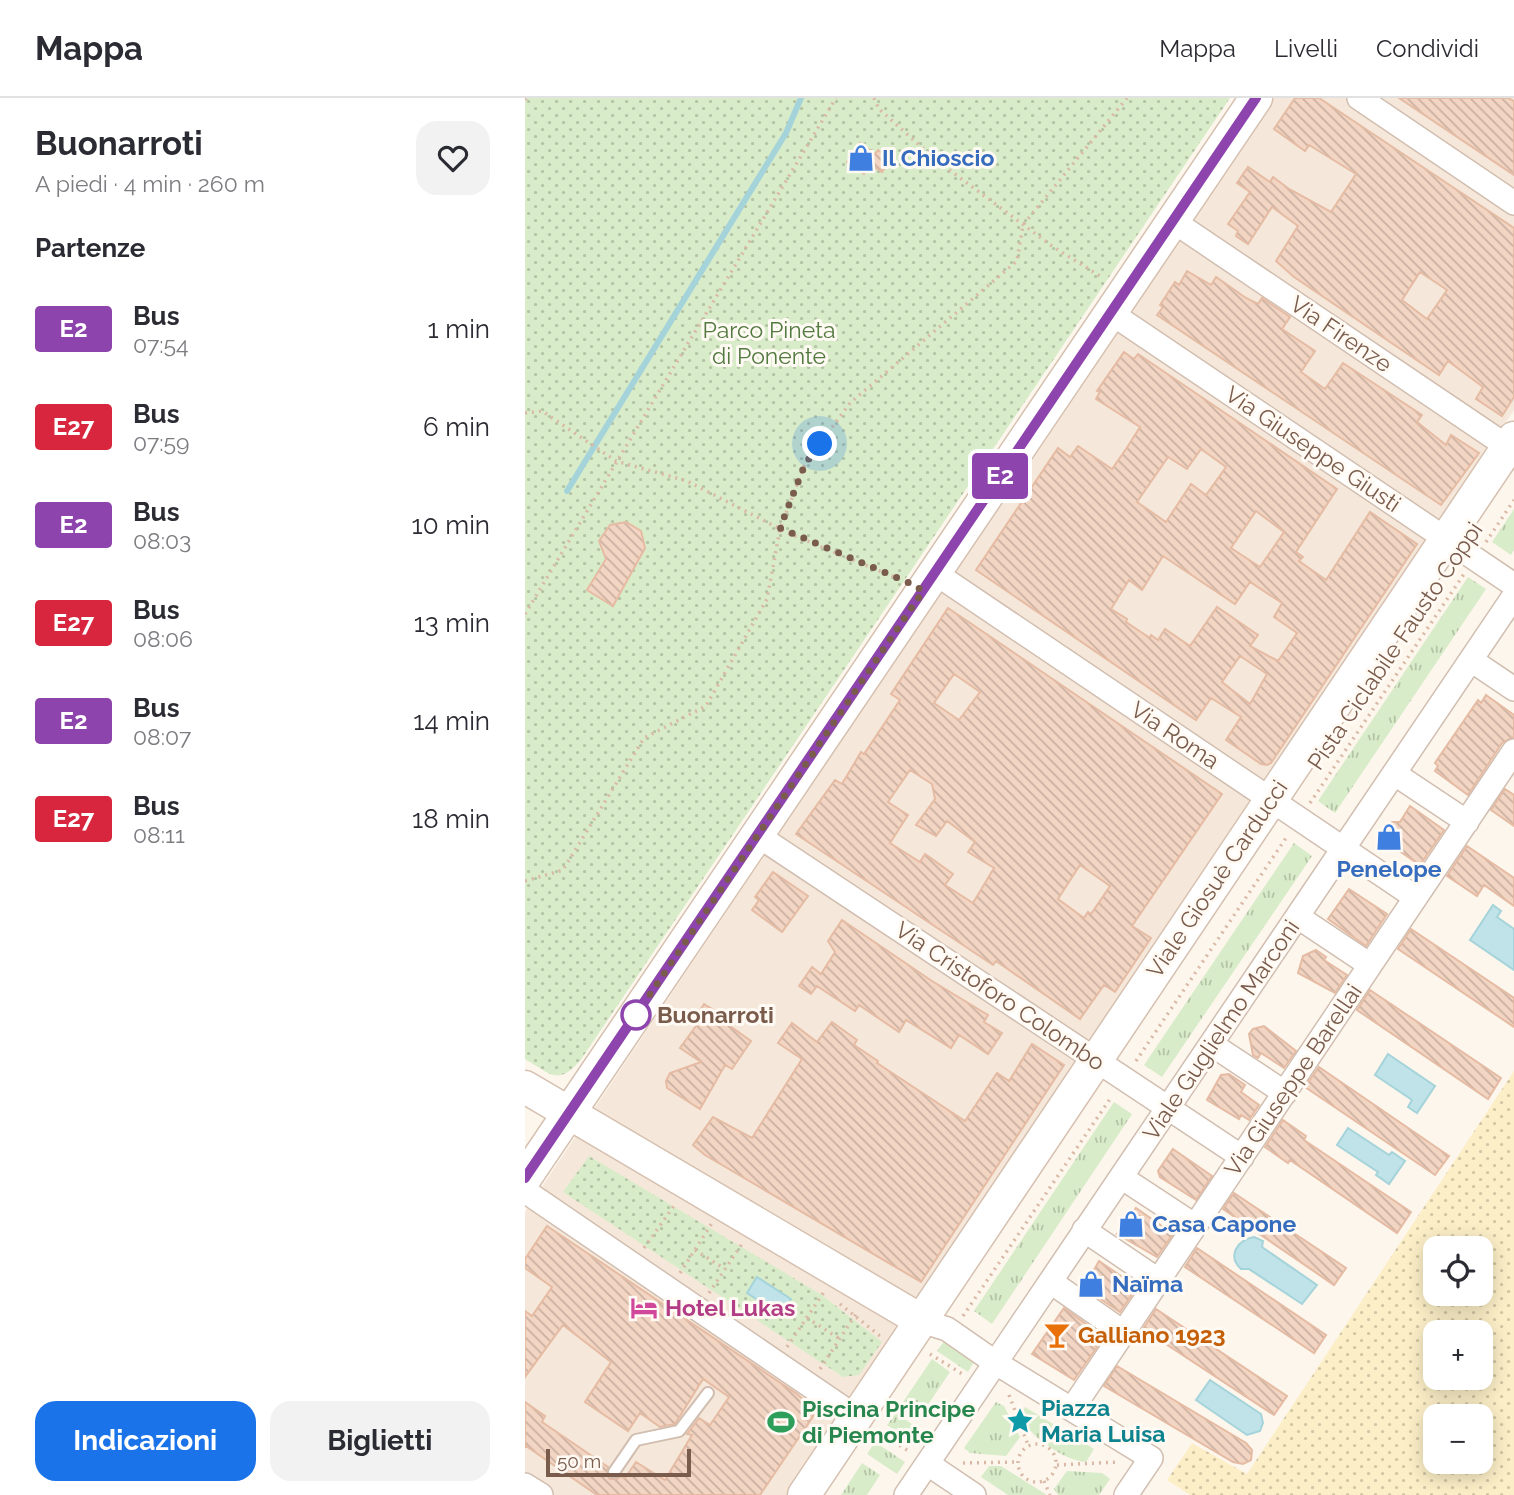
<!DOCTYPE html>
<html lang="it">
<head>
<meta charset="utf-8">
<style>
  :root { --surface:#fff; --page:#f2f2f3; --text:#2b2b33; --muted:#7c7c81; --line:#e1e1e2; --accent:#1a73e8 }
  body { margin:0; font-family:Raleway,sans-serif; background:var(--page); color:var(--text); height:100vh; display:flex; flex-direction:column; font-size:26px; white-space:nowrap }
  * { box-sizing:border-box; margin:0 }
  p { font-size:23px; color:var(--muted) }
  .icon { flex:none; width:38px; height:38px; fill:none; stroke:currentColor; stroke-width:2; stroke-linecap:round; stroke-linejoin:round }
  .map { position:relative; flex:1; overflow:hidden }
  .side { display:flex; flex-direction:column; background:var(--surface); width:525px }
  .side>* { flex:none }
  .badge { padding:0 14px; border-radius:5px; font-size:24px; line-height:46px }
  .fabs { position:absolute; left:898px; top:1138px; display:grid; gap:14px }
  .fabs a { display:grid; place-items:center; width:70px; height:70px; border-radius:14px; background:var(--surface); box-shadow:0 4px 18px #0003; font-size:35px }
  .scale { position:absolute; left:21px; bottom:18px; width:145px; box-sizing:border-box; padding-left:7px; border:4px solid #7a5c4d; border-top:0; font-size:19px; line-height:24px; white-space:nowrap; color:#7a5c4d; -webkit-text-stroke:5px #fffaf3; paint-order:stroke }
  .you { position:absolute; width:35px; height:35px; margin:-18px; border:5px solid #fff; border-radius:50%; background:#1a73e8; box-shadow:0 0 0 10px #1a73e833 }
  .map>.badge { position:absolute; translate:-50% -50%; box-shadow:0 0 0 4px #fff }
  h2 { padding:0 35px; font-size:26px; line-height:63px }
  .round { display:grid; place-items:center; flex:none; width:74px; height:74px; border-radius:21px; background:var(--page) }
  .headline { display:flex; align-items:center; justify-content:space-between; height:119px; padding:0 35px }
  h1 { font-size:33px; font-weight:700; line-height:52px }
  .primary-button { display:flex; gap:14px; margin-top:auto; padding:14px 35px }
  .primary-button a { flex:1; height:80px; border-radius:21px; background:var(--accent); color:#fff; font-size:28px; font-weight:700; line-height:80px; text-align:center }
  .primary-button a+a { background:var(--page); color:var(--text) }
  ul { padding:0; list-style:none }
  li { display:flex; align-items:center; gap:21px; height:98px; padding:0 35px }
  li div { flex:1 }
  li b { display:block; font-size:26px }
  li em { font-style:normal }
  li .badge { min-width:77px; font-weight:700; text-align:center }
  header { display:flex; align-items:center; gap:42px; box-sizing:border-box; height:98px; padding:0 35px; background:var(--surface); border-bottom:2px solid var(--line) }
  header strong { font-size:33px }
  nav { display:flex; gap:38px; margin-inline-start:auto; font-size:24px }
  main { display:flex; flex:1; min-height:0 }
  .map>svg:first-child { display:block }
</style>
</head>
<body>
<header>
<strong>Mappa</strong>
<nav><a>Mappa</a><a>Livelli</a><a>Condividi</a></nav>
</header>
<main>
<section class="side">
<div class="headline"><div><h1>Buonarroti</h1><p>A piedi · 4 min · 260 m</p></div><a class="round"><svg class="icon" aria-label="heart" viewBox="0 0 24 24"><path d="M12 20l-8-8c-3-5 5-10 8-4 3-6 11-1 8 4z"/></svg></a></div>
<h2>Partenze</h2>
<ul>
<li><span class="badge" style="background:#8e44ad;color:#fff">E2</span><div><b>Bus</b><p>07:54</p></div><em>1 min</em></li>
<li><span class="badge" style="background:#d7263d;color:#fff">E27</span><div><b>Bus</b><p>07:59</p></div><em>6 min</em></li>
<li><span class="badge" style="background:#8e44ad;color:#fff">E2</span><div><b>Bus</b><p>08:03</p></div><em>10 min</em></li>
<li><span class="badge" style="background:#d7263d;color:#fff">E27</span><div><b>Bus</b><p>08:06</p></div><em>13 min</em></li>
<li><span class="badge" style="background:#8e44ad;color:#fff">E2</span><div><b>Bus</b><p>08:07</p></div><em>14 min</em></li>
<li><span class="badge" style="background:#d7263d;color:#fff">E27</span><div><b>Bus</b><p>08:11</p></div><em>18 min</em></li>
</ul>
<div class="primary-button"><a>Indicazioni</a><a>Biglietti</a></div>
</section>
<div class="map">
<svg width="989" height="1397" viewBox="0 0 989 1397">
  <defs>
    <pattern id="grass-tufts" width="24" height="20" patternUnits="userSpaceOnUse" patternTransform="scale(1.75)"><rect width="24" height="20" fill="#d8ecc9"/><path d="M3 7l-1-3M5 7V3M7 7l1-3M15 17l-1-3M17 17v-4M19 17l1-3" fill="none" stroke="#b4c2a5"/></pattern>
    <pattern id="sand-dots" width="8" height="8" patternUnits="userSpaceOnUse" patternTransform="scale(1.75)"><rect width="8" height="8" fill="#fcefc7"/><path d="M2 2h.1M6 6h.1" fill="none" stroke="#d1c5a4" stroke-width="1.8" stroke-linecap="round"/></pattern>
    <pattern id="park-dots" width="8" height="8" patternUnits="userSpaceOnUse" patternTransform="scale(1.75)"><rect width="8" height="8" fill="#d8ecc9"/><path d="M2 2h.1M6 6h.1" fill="none" stroke="#b4c2a5" stroke-width="1.8" stroke-linecap="round"/></pattern>
    <pattern id="building-back-hatch" width="6" height="6" patternUnits="userSpaceOnUse" patternTransform="scale(1.75)"><rect width="6" height="6" fill="#f3d5c3"/><path d="M-1 5l2 2M0 0l6 6M5-1l2 2" fill="none" stroke="#cab0a1"/></pattern>
  </defs>
  <rect width="100%" height="100%" fill="#fdf6ec"/>
  <path fill="#f5e8da" d="M 747,0 L 989,0 L 989,312 L 265,1397 L 0,1397 L 0,1114 Z"/>
  <path fill="url(#grass-tufts)" d="M 989,411 L 989,452 L 986,457 L 967,444 Z
    M 943,479 L 961,491 L 810,715 L 793,703 Z
    M 769,745 L 787,758 L 637,979 L 619,967 Z
    M 589,1004 L 607,1016 L 467,1226 L 449,1213 Z
    M 420,1242 L 450,1262 L 443,1274 L 412,1253 Z
    M 407,1261 L 425,1274 L 394,1320 L 376,1307 Z
    M 471,1304 L 479,1308 L 495,1339 L 481,1358 L 445,1355 L 439,1350 Z
    M 500,1309 L 569,1351 L 561,1364 C 539,1363 504,1337 494,1318 Z
    M 371,1315 L 401,1336 L 392,1348 L 362,1327 Z
    M 350,1344 L 380,1364 L 372,1376 L 342,1356 Z
    M 337,1365 L 355,1377 L 342,1397 L 316,1397 Z
    M 464,1368 L 476,1368 L 522,1397 L 483,1397 L 456,1379 Z
    M 542,1373 L 577,1375 L 585,1381 L 574,1397 L 533,1397 L 529,1391 Z"/>
  <path fill="url(#sand-dots)" fill-rule="evenodd" d="M 989,973 L 989,1397 L 665,1397 L 642,1382 L 667,1345 L 722,1376 ZM 910,1150 L 956,1150 L 956,1195 L 910,1195 ZM 910,1234 L 956,1234 L 956,1279 L 910,1279 ZM 910,1318 L 956,1318 L 956,1363 L 910,1363 Z"/>
  <path fill="url(#park-dots)" d="M 0,0 L 705,0 L 55,963 C 32,988 26,976 0,961 Z
    M 64,1058 L 297,1197 L 357,1244 L 334,1277 L 318,1279 L 38,1094 Z"/>
  <path fill="#bfe3e8" stroke="#a5d3da" stroke-width="2" d="M 968,807 L 976,813 L 972,819 L 989,831 L 989,872 L 945,842 Z
    M 863,956 L 910,988 L 892,1015 L 883,1009 L 887,1002 L 850,977 Z
    M 823,1030 L 864,1057 L 867,1054 L 880,1063 L 864,1086 L 851,1077 L 853,1074 L 812,1047 Z
    M 729,1139 L 738,1143 L 737,1149 L 792,1187 L 777,1206 L 724,1171 L 716,1171 C 702,1158 712,1142 729,1139 Z
    M 232,1179 L 266,1201 L 256,1217 L 222,1195 Z
    M 685,1282 L 736,1316 L 738,1325 L 735,1333 L 722,1337 L 671,1302 Z"/>
  <g fill="none" stroke-linecap="round" stroke-linejoin="round">
    <path stroke="#a5d3da" stroke-width="6" d="M 42,393 L 261,35 L 276,0"/>
  </g>
  <path fill="url(#building-back-hatch)" stroke="#e6bba3" stroke-width="2" fill-rule="evenodd" d="M 770,0 L 794,0 L 989,130 L 989,299 L 977,318 L 951,301 L 958,289 L 923,263 L 914,277 L 769,179 L 751,163 L 773,128 L 747,109 L 723,146 L 711,138 L 713,133 L 703,126 L 725,94 L 712,85 L 723,69 L 745,84 L 748,79 L 764,91 L 806,114 L 831,76 L 784,47 L 780,53 L 749,31 ZM 895,174 L 922,192 L 902,221 L 877,202 Z
    M 874,0 L 983,0 L 989,3 L 989,77 Z
    M 335,45 L 350,56 L 353,52 L 366,61 L 357,74 L 345,66 L 339,76 L 322,64 Z
    M 662,173 L 686,187 L 691,179 L 721,200 L 733,206 L 737,200 L 765,219 L 757,231 L 790,253 L 776,274 L 800,291 L 818,265 L 897,317 L 892,324 L 921,347 L 926,337 L 954,355 L 916,407 L 632,217 L 638,209 L 635,207 L 650,184 L 654,187 Z
    M 599,254 L 609,261 L 613,256 L 812,391 L 771,454 L 778,459 L 774,463 L 801,482 L 845,414 L 892,446 L 746,665 L 742,667 L 736,666 L 701,642 L 716,619 L 686,600 L 671,622 L 451,472 L 533,350 L 545,359 L 553,348 L 587,371 L 601,351 L 615,329 L 571,301 L 575,294 L 572,293 ZM 676,351 L 701,369 L 681,397 L 666,386 L 641,424 L 612,404 L 643,359 L 662,371 ZM 731,413 L 759,434 L 735,469 L 706,450 ZM 638,458 L 710,506 L 725,484 L 757,505 L 749,519 L 772,535 L 753,563 L 725,548 L 733,537 L 692,509 L 665,548 L 640,531 L 633,542 L 626,537 L 625,540 L 601,524 L 602,521 L 586,511 L 604,482 L 617,492 ZM 715,558 L 742,576 L 725,606 L 697,584 Z
    M 101,424 L 116,433 L 120,450 L 88,508 L 62,492 L 81,461 L 74,443 L 85,427 Z
    M 423,510 L 697,696 L 607,828 L 626,840 L 590,894 L 579,887 L 555,921 L 471,863 L 468,867 L 271,736 L 310,682 L 317,686 L 336,654 L 339,656 L 375,602 L 366,596 ZM 429,576 L 455,594 L 434,622 L 409,605 ZM 385,672 L 407,686 L 410,701 L 391,727 L 411,738 L 422,723 L 450,744 L 443,754 L 469,770 L 448,805 L 420,787 L 428,776 L 400,756 L 395,764 L 365,745 L 383,717 L 363,704 ZM 555,767 L 585,788 L 566,816 L 563,814 L 559,820 L 533,801 Z
    M 961,597 L 989,617 L 989,639 L 977,645 L 943,697 L 910,673 L 913,668 L 910,665 L 953,602 L 956,605 Z
    M 980,691 L 989,697 L 989,728 L 966,712 Z
    M 885,708 L 919,732 L 895,767 L 861,744 L 859,737 L 867,724 L 875,724 Z
    M 942,748 L 989,780 L 989,808 L 959,787 L 952,798 L 922,778 Z
    M 248,774 L 283,798 L 257,834 L 227,812 L 234,802 L 230,799 Z
    M 824,791 L 862,816 L 841,848 L 803,821 Z
    M 317,822 L 407,883 L 463,917 L 459,924 L 477,935 L 463,956 L 434,937 L 426,950 L 381,922 L 374,934 L 334,907 L 330,913 L 292,888 L 286,896 L 274,888 L 287,869 L 296,876 L 310,854 L 303,843 Z
    M 886,831 L 989,900 L 989,929 L 873,851 Z
    M 791,852 L 801,859 L 799,862 L 822,877 L 810,895 L 773,875 L 778,858 Z
    M 845,892 L 976,980 L 963,1001 L 832,912 Z
    M 179,906 L 208,924 L 205,928 L 226,943 L 207,971 L 200,967 L 175,1011 L 142,990 L 141,983 L 145,975 L 176,964 L 155,950 L 171,928 L 167,925 Z
    M 307,924 L 332,942 L 329,947 L 353,963 L 352,965 L 440,1023 L 472,975 L 484,983 L 507,946 L 539,967 L 396,1184 L 180,1057 L 168,1047 L 188,1019 L 227,1040 L 277,961 L 253,945 L 267,925 L 292,944 Z
    M 739,928 L 771,953 L 759,970 L 736,955 L 733,960 L 728,957 L 724,936 L 728,931 Z
    M 794,969 L 924,1058 L 910,1077 L 780,989 Z
    M 704,976 L 720,987 L 716,994 L 734,1007 L 724,1022 L 716,1017 L 714,1021 L 682,1002 L 696,977 Z
    M 758,1022 L 781,1038 L 779,1042 L 886,1114 L 872,1135 L 765,1062 L 763,1065 L 740,1049 Z
    M 648,1051 L 687,1078 L 671,1102 L 635,1079 L 633,1073 Z
    M 709,1095 L 821,1170 L 809,1187 L 698,1111 Z
    M 611,1110 L 648,1136 L 632,1159 L 592,1136 Z
    M 22,1128 L 272,1296 L 288,1310 L 290,1314 L 287,1320 L 235,1397 L 72,1397 L 1,1348 L 0,1349 L 0,1304 L 20,1318 L 17,1324 L 83,1369 L 82,1377 L 85,1381 L 92,1381 L 96,1378 L 100,1380 L 111,1364 L 140,1382 L 167,1337 L 162,1336 L 174,1320 L 185,1327 L 204,1299 L 178,1281 L 150,1326 L 135,1329 L 115,1315 L 103,1333 L 60,1304 L 86,1264 L 38,1227 L 0,1279 L 0,1213 L 7,1218 L 27,1189 L 0,1170 L 0,1161 Z
    M 672,1150 L 801,1237 L 789,1255 L 660,1169 Z
    M 574,1163 L 612,1189 L 595,1214 L 559,1190 Z
    M 539,1210 L 572,1234 L 565,1243 L 572,1249 L 549,1282 L 507,1256 Z
    M 631,1211 L 762,1298 L 749,1317 L 618,1231 Z
    M 592,1268 L 721,1345 L 727,1352 L 726,1362 L 718,1366 L 708,1364 L 579,1288 Z"/>
  <g fill="none" stroke-linecap="round" stroke-linejoin="round">
    <defs>
      <path id="lane" d="M 89,1374 L 111,1342 L 154,1333 L 183,1295"/>
      <path id="street" d="M 834,0 L 989,105
        M 648,123 L 983,349
        M 586,215 L 989,487
        M 410,475 L 890,799
        M 946,562 L 989,591
        M 870,676 L 942,724
        M 232,737 L 717,1059
        M 773,819 L 845,867
        M 686,946 L 760,995
        M 596,1079 L 669,1127
        M 0,1093 L 331,1319
        M 559,1132 L 633,1182
        M 526,1184 L 599,1235
        M 397,1223 L 422,1231 L 471,1265 L 626,1360 L 601,1397
        M 547,1311 L 989,653
        M 403,1366 L 449,1397
        M 0,1387 L 16,1397
        M 381,1397 L 989,498"/>
      <path id="secondary" d="M 0,989 L 397,1223
        M 0,1080 L 731,0
        M 279,1397 L 989,340"/>
    </defs>
    <use href="#lane" stroke="#d1beb0" stroke-width="14"/>
    <use href="#street" stroke="#d1beb0" stroke-width="26"/>
    <use href="#secondary" stroke="#d6c0b0" stroke-width="35"/>
    <path stroke="#d9b8a5" stroke-width="3.5" stroke-dasharray="2 5" stroke-linecap="butt" d="M 349,0 L 354,11 L 411,62 L 527,148 L 578,180
      M 0,2 L 1,0
      M 0,315 L 17,313 L 91,363 L 162,383 L 265,436 L 374,481
      M 961,444 L 989,402
      M 0,516 L 311,0
      M 785,705 L 939,476
      M 0,783 L 38,772 L 119,640 L 181,608 L 242,501 L 255,431 L 280,366 L 325,305 L 492,163 L 498,127 L 602,0
      M 611,963 L 763,737
      M 119,1150 L 151,1105
      M 170,1152 L 200,1171
      M 155,1175 L 187,1125
      M 184,1195 L 217,1146
      M 315,1206 L 355,1238
      M 438,1218 L 587,998
      M 282,1220 L 315,1241
      M 262,1249 L 299,1194
      M 405,1256 L 439,1277
      M 295,1271 L 331,1216
      M 484,1297 L 503,1347
      M 351,1332 L 385,1354
      M493 1365a19 19 0 1 1 38 0a19 19 0 1 1-38 0Z
      M 438,1365 L 492,1364
      M 532,1367 L 593,1364
      M 519,1383 L 525,1397"/>
    <use href="#lane" stroke="#fff" stroke-width="10"/>
    <use href="#street" stroke="#fff" stroke-width="23"/>
    <use href="#secondary" stroke="#fff" stroke-width="32"/>
  </g>
  <g fill="none" stroke-linecap="round" stroke-linejoin="round">
    <defs>
      <path id="line" d="M 0,1080 L 731,0"/>
    </defs>
    <use href="#line" stroke="#fff" stroke-width="16"/>
    <use href="#line" stroke="#8e44ad" stroke-width="10"/>
    <path stroke="#7a5c4d" stroke-width="7" stroke-dasharray="0 12.6" d="M 111,917 L 398,493 L 387,486 L 255,430 L 280,366 L 295,346"/>
  </g>
  <defs>
    <symbol id="shop-bare" viewBox="-9 -9 18 18"><path d="M-5-2.5h2.3a2.7 3.5 0 0 1 5.4 0H5L5.5 6h-11ZM-1.5-2.5h3a1.5 2.3 0 0 0-3 0Z" fill="#3f7fe0" stroke="#fffaf3" stroke-width="2.5" paint-order="stroke"/></symbol>
    <symbol id="hotel-bare" viewBox="-9 -9 18 18"><path d="M-6-4.5h1.5V1H6V5H4.5V3h-9V5H-6ZM-4 0a1.8 1.8 0 1 1 3.6 0ZM.5 0V-2.5h3Q6-2.5 6 0Z" fill="#d1479c" stroke="#fffaf3" stroke-width="2.5" paint-order="stroke"/></symbol>
    <symbol id="bar-bare" viewBox="-9 -9 18 18"><path d="M-6-5H6L.8 .8V4.5H3.5V6h-7V4.5H-.8V.8Z" fill="#e8710a" stroke="#fffaf3" stroke-width="2.5" paint-order="stroke"/></symbol>
    <symbol id="sight-bare" viewBox="-9 -9 18 18"><path d="M0-6L1.8-2.2L6-1.7L2.9 1.2L3.7 5.4L0 3.3L-3.7 5.4L-2.9 1.2L-6-1.7L-1.8-2.2Z" fill="#0f9aa8" stroke="#fffaf3" stroke-width="2.5" paint-order="stroke"/></symbol>
    <symbol id="stadium-bare" viewBox="-9 -9 18 18"><path d="M0-5a6.5 5 0 1 0 0 10a6.5 5 0 1 0 0-10ZM-3.5-1.8h7v3.6h-7Z" fill="#2e9e5b" stroke="#fffaf3" stroke-width="2.5" paint-order="stroke"/></symbol>
  </defs>
  <g fill-rule="evenodd">
    <use href="#shop-bare" x="317" y="41" width="38" height="38"/>
    <use href="#shop-bare" x="845" y="720" width="38" height="38"/>
    <use href="#shop-bare" x="587" y="1107" width="38" height="38"/>
    <use href="#shop-bare" x="547" y="1167" width="38" height="38"/>
    <use href="#hotel-bare" x="100" y="1191" width="38" height="38"/>
    <use href="#bar-bare" x="513" y="1218" width="38" height="38"/>
    <use href="#sight-bare" x="476" y="1304" width="38" height="38"/>
    <use href="#stadium-bare" x="237" y="1305" width="38" height="38"/>
  </g>
  <circle fill="#fff" stroke="#8e44ad" stroke-width="3.5" cx="111" cy="917" r="14"/>
  <g text-anchor="middle" stroke-width="6" stroke-linejoin="round" paint-order="stroke">
    <g font-size="23" font-weight="bold" fill="#366cbe" stroke="#fffaf3" text-anchor="start">
      <text x="357" y="68">Il Chioscio</text>
      <text x="864" y="779" text-anchor="middle">Penelope</text>
      <text x="627" y="1134">Casa Capone</text>
      <text x="587" y="1194">Naïma</text>
    </g>
    <g font-size="23" fill="#537a41" stroke="#fffaf3">
      <text x="244" y="240">Parco Pineta<tspan x="244" dy="26">di Ponente</tspan></text>
    </g>
    <g font-size="23" fill="#7a5c4d" stroke="#fffaf3">
      <text transform="translate(816 236) rotate(34)" y="8">Via Firenze</text>
      <text transform="translate(788 351) rotate(34)" y="8">Via Giuseppe Giusti</text>
      <text transform="translate(870 548) rotate(-56)" y="8">Pista Ciclabile Fausto Coppi</text>
      <text transform="translate(650 637) rotate(34)" y="8">Via Roma</text>
      <text transform="translate(692 781) rotate(-56)" y="8">Viale Giosuè Carducci</text>
      <text transform="translate(475 898) rotate(34)" y="8">Via Cristoforo Colombo</text>
      <text transform="translate(696 932) rotate(-56)" y="8">Viale Guglielmo Marconi</text>
      <text transform="translate(768 982) rotate(-56)" y="8">Via Giuseppe Barellai</text>
    </g>
    <g font-size="23" font-weight="bold" fill="#7a5c4d" stroke="#fffaf3" text-anchor="start">
      <text x="132" y="925">Buonarroti</text>
    </g>
    <g font-size="23" font-weight="bold" fill="#b23c85" stroke="#fffaf3" text-anchor="start">
      <text x="140" y="1218">Hotel Lukas</text>
    </g>
    <g font-size="23" font-weight="bold" fill="#c56008" stroke="#fffaf3" text-anchor="start">
      <text x="553" y="1245">Galliano 1923</text>
    </g>
    <g font-size="23" font-weight="bold" fill="#0d838f" stroke="#fffaf3" text-anchor="start">
      <text x="516" y="1318">Piazza<tspan x="516" dy="26">Maria Luisa</tspan></text>
    </g>
    <g font-size="23" font-weight="bold" fill="#27864d" stroke="#fffaf3" text-anchor="start">
      <text x="277" y="1319">Piscina Principe<tspan x="277" dy="26">di Piemonte</tspan></text>
    </g>
  </g>
</svg>
<div class="fabs">
<a><svg class="icon" aria-label="locate" viewBox="0 0 24 24"><circle cx="12" cy="12" r="6"/><path d="M12 2v4M12 18v4M2 12h4M18 12h4"/></svg></a>
<a>+</a>
<a>−</a>
</div>
<div class="scale">50 m</div>
<div class="you" style="left:295px;top:346px"></div>
<b class="badge" style="left:475px;top:378px;background:#8e44ad;color:#fff">E2</b>
</div>
</main>
</body>
</html>
